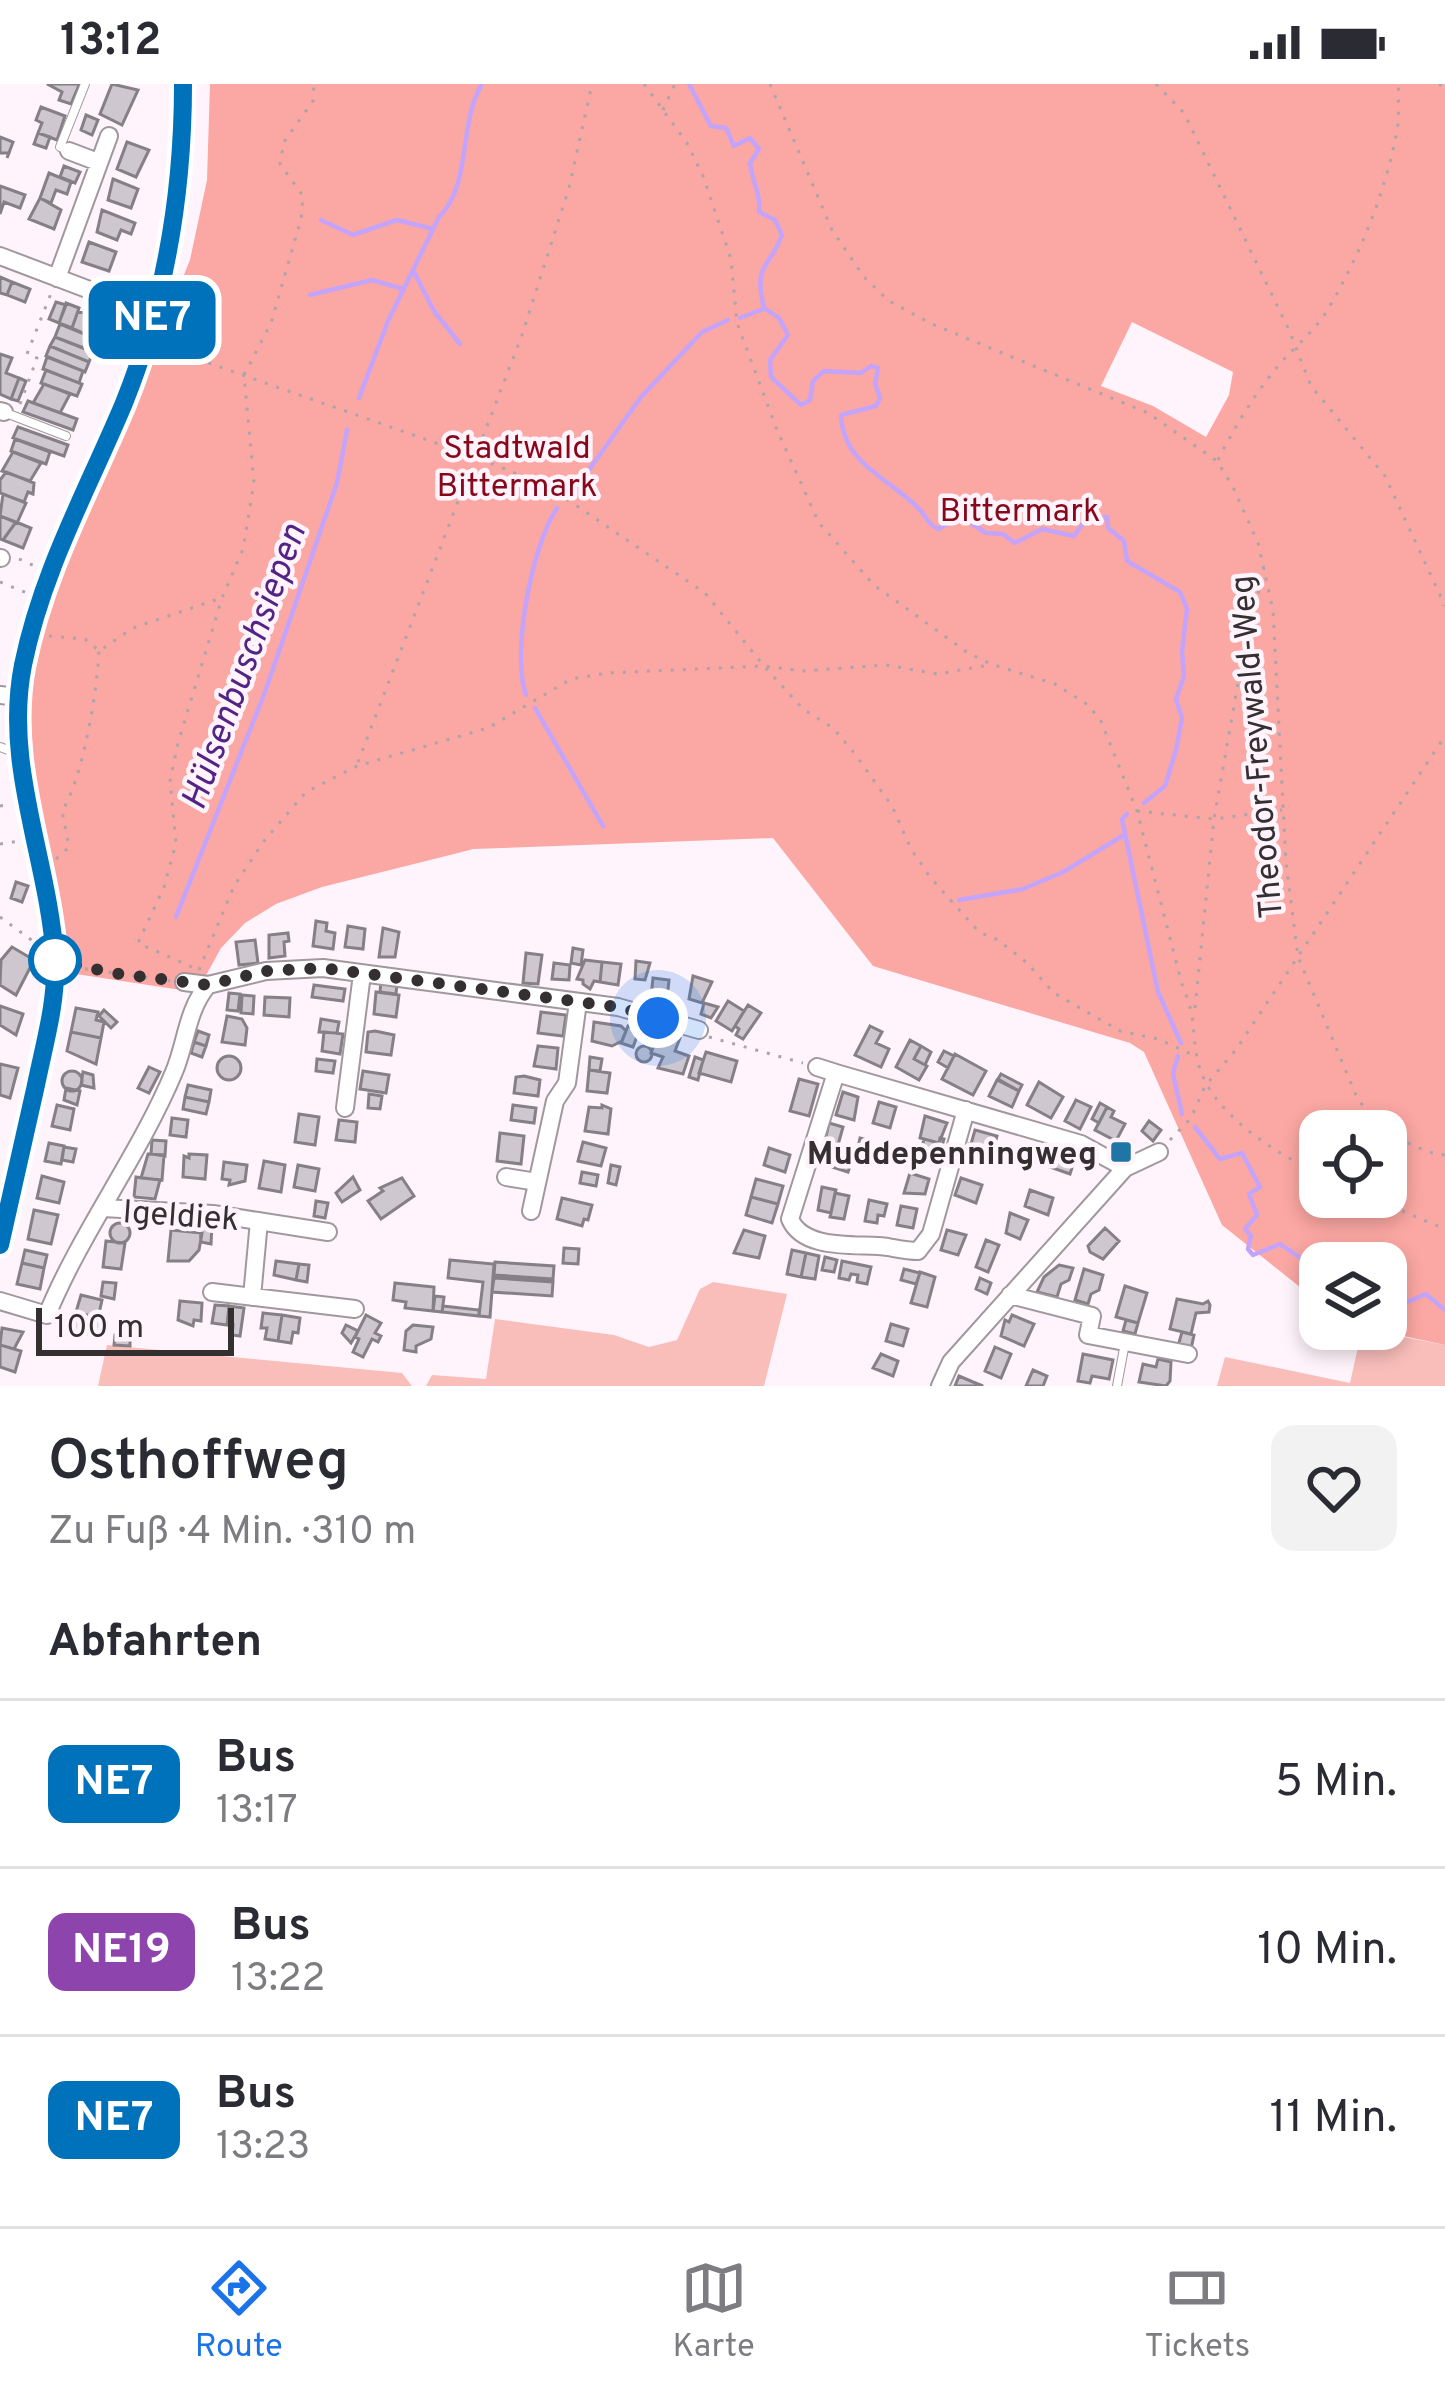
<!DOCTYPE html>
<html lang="de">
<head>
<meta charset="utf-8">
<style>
  :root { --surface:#fff; --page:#f2f2f3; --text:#2b2b33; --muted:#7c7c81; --line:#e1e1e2; --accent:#1a73e8 }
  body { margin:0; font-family:Overpass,sans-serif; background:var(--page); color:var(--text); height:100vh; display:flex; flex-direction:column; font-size:45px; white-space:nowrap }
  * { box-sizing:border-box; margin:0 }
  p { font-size:39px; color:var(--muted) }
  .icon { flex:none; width:66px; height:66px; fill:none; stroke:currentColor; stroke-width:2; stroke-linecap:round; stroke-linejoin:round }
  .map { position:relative; height:1302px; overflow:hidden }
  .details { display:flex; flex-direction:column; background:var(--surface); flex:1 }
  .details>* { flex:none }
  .badge { padding:0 24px; border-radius:18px; font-size:42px; line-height:78px }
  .fabs { position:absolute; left:1299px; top:1026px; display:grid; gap:24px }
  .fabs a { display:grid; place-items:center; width:108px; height:108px; border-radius:24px; background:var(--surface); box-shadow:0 6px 18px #0003; font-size:60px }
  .scale { position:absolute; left:36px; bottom:30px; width:198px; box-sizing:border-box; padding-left:12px; border:6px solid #343032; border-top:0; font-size:33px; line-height:42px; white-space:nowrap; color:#343032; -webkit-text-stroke:9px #fff4fb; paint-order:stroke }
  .you { position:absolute; width:60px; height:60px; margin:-30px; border:9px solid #fff; border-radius:50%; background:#1a73e8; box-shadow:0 0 0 18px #1a73e833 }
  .map>.badge { position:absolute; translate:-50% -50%; box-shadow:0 0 0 6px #fff }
  h2 { padding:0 48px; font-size:45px; line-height:108px }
  .round { display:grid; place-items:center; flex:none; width:126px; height:126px; border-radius:24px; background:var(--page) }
  .head { display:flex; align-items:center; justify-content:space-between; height:204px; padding:0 48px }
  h1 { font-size:57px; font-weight:600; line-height:90px }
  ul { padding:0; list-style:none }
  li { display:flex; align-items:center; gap:36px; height:168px; padding:0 48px; border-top:3px solid var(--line) }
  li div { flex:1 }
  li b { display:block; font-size:45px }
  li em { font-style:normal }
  li .badge { min-width:132px; font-weight:700; text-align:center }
  .status { display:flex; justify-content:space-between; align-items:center; height:84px; padding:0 60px; background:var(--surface); direction:ltr }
  .status svg { height:33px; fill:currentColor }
  .menu { display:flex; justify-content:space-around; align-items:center; height:168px; border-top:3px solid var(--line); background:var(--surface); font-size:33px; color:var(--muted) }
  .menu a { display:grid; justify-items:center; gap:6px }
  .menu .active { color:var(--accent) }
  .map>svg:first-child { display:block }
</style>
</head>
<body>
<div class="status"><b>13:12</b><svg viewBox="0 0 49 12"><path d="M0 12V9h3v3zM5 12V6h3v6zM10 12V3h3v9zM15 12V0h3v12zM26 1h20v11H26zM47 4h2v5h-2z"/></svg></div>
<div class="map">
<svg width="1445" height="1302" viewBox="0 0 1445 1302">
  <rect width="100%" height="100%" fill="#fff4fb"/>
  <path fill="#f9beba" d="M 713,1198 L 787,1210 L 764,1302 L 426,1302 L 432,1291 L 486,1295 L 495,1235 L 614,1251 L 649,1263 L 677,1256 L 700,1205 Z
    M 1362,1245 L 1445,1261 L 1445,1302 L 1217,1302 L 1225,1273 L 1350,1299 Z
    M 107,1261 L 402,1289 L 412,1302 L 98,1302 Z"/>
  <path fill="#fba7a3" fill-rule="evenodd" d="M 210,0 L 1445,0 L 1445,1261 L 1371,1245 L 1386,1245 L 1386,1179 L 1320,1179 L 1320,1219 L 1222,1141 L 1144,968 L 1130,959 L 873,882 L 773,754 L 473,765 L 458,769 L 322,803 L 276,820 L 245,839 L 221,864 L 204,895 L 184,893 L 181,906 L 63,888 L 23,630 L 44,532 L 78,433 L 124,338 L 190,176 L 207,96 ZM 1132,238 L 1233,288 L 1229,311 L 1206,353 L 1153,322 L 1101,302 ZM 1320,1047 L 1386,1047 L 1386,1113 L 1320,1113 Z"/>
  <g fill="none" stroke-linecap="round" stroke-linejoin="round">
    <path stroke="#c4a4fa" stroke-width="4.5" d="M 689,0 L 711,42 L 726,44 L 734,62 L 750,54 L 759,65 L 750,79 C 752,97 761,110 759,128 L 775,136 L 782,151 C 769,186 753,179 764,224 L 779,234 L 788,251 L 770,276 L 771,293 L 801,321 L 810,316 L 813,297 L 824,287 L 861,289 L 871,282 L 878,284 L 875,299 L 880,314 L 876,322 L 841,331 C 843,381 890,394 919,425 C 927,433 927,440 938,445 L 961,433 L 986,449 L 1003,450 L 1015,459 L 1042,445 L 1074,452 L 1085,437 L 1107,433 L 1108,444 L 1124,457 L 1127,477 L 1180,508 L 1187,525 L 1182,567 L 1184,592 L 1176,615 L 1182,634 L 1176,666 L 1165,702 L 1144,719
      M 321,136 L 353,151 L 397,136 L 433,145
      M 413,186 L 434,227 L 460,260
      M 310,211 L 372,196 L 403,205
      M 740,234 L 763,225
      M 359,314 L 388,237 L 439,133 C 472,101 458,39 482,0
      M 581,397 L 641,313 L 702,248 L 728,236
      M 526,611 C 511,570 532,461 557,424
      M 535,624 L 603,742
      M 1127,730 L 1122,735 L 1158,908 L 1181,959
      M 959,816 L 1023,805 L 1063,788 L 1124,751
      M 176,833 L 265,608 L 337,399 L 347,346
      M 1178,972 L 1173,990 L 1182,1030
      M 1195,1043 L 1220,1075 L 1242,1069 L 1260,1103 L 1249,1110 L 1257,1131 L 1245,1145 L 1251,1152 L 1248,1165 L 1253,1171 L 1280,1160 L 1320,1187
      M 1386,1191 L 1407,1218 L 1426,1210 L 1445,1226"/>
  </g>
  <path fill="#cec7d0" stroke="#857f86" stroke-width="3" d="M 47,0 L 77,0 L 79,1 L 71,20 L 59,16 L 62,8 Z
    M 112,0 L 138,6 L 122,41 L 100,30 Z
    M 41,23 L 65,32 L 57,56 L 38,49 L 42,39 L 36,36 Z
    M 86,31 L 98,36 L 92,51 L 81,46 Z
    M 38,49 L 50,53 L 46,64 L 34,60 Z
    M 0,53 L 13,58 L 7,74 L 9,69 L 0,69 Z
    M 127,58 L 149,66 L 136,93 L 117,85 Z
    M 64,82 L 80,88 L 75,99 L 60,93 Z
    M 49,89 L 71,98 L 67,110 L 56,106 L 51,119 L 40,114 Z
    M 113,95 L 138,105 L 131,124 L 108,116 Z
    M 0,102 L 25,111 L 20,124 L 4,118 L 0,130 Z
    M 40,114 L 61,126 L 54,145 L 29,135 Z
    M 102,126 L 135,139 L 131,150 L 121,146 L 117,156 L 97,148 Z
    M 89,158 L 116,168 L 109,187 L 82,178 Z
    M 0,193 L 12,198 L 7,211 L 0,209 Z
    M 12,198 L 30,205 L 25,218 L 7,211 Z
    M 56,218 L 66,221 L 59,239 L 49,235 Z
    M 66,219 L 79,224 L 72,244 L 59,239 Z
    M 78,227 L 99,235 L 92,253 L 72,244 Z
    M 100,232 L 119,239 L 111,260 L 92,253 Z
    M 60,240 L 94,254 L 89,266 L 55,253 Z
    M 55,253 L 93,268 L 89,278 L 50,262 Z
    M 50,262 L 89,278 L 85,288 L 46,272 Z
    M 0,270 L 12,274 L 6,289 L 19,294 L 11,315 L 0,310 Z
    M 47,273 L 83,287 L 79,299 L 43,285 Z
    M 46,286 L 82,300 L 77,312 L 41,299 Z
    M 19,294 L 26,297 L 18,317 L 11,315 Z
    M 44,300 L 70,310 L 60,329 L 33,319 Z
    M 28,317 L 77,335 L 73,346 L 23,328 Z
    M 18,343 L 68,361 L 64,372 L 13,354 Z
    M 15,355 L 50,368 L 46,380 L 11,367 Z
    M 13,368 L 41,379 L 30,397 L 2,387 Z
    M 6,388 L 34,399 L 33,410 L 28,408 L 24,418 L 0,409 L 0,396 Z
    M 3,410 L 26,419 L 17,439 L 0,432 Z
    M 0,432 L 16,438 L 3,456 L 0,455 Z
    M 16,438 L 31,444 L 23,464 L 3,456 Z
    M 16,798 L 28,802 L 22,818 L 11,814 Z
    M 316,837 L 327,839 L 326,847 L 335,849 L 333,865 L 313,862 Z
    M 348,842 L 365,845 L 363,865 L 345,863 Z
    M 383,844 L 399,848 L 395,873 L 379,873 Z
    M 288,849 L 289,857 L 284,858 L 285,872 L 269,874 L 269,851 Z
    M 255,856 L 258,879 L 239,881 L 236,858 Z
    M 12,863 L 34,876 L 16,911 L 0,901 L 1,876 Z
    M 573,864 L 583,866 L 581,881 L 571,879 Z
    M 526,869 L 542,871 L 538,900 L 523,899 Z
    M 585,876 L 602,878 L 600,898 L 594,897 L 590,905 L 583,900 L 583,896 L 577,895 Z
    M 636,877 L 650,879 L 645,896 L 635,895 Z
    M 602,878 L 621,880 L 618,901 L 600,898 Z
    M 554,879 L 570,881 L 569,896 L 552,895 Z
    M 693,892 L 712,898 L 702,919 L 689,915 Z
    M 653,894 L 669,896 L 667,915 L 651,913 Z
    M 381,897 L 397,899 L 396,910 L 380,908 Z
    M 314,901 L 345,905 L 343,917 L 312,913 Z
    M 376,908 L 399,911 L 396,933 L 374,930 Z
    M 229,909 L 240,910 L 238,927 L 227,926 Z
    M 242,911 L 254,912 L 253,930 L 241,929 Z
    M 265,913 L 290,914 L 289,933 L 264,931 Z
    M 728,917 L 744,927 L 732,947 L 716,937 Z
    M 704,919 L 718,923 L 711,934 L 701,930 Z
    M 748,921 L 761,929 L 743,955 L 736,951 L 739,945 L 735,942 Z
    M 0,922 L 23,930 L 16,951 L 0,941 Z
    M 76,924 L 98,928 L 96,936 L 104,938 L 101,954 L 71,948 Z
    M 104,926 L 117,938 L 111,944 L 99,932 Z
    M 541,928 L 566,931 L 563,952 L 538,949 Z
    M 227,932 L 242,935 L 247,944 L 245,961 L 222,958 Z
    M 321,935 L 339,938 L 337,949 L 319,948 Z
    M 594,938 L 621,942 L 626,947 L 622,957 L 612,962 L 592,957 Z
    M 628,942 L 639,947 L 633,963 L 621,959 Z
    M 870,942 L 882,948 L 876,959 L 889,965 L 881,983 L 855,971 Z
    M 198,947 L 209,951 L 206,962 L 194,958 Z
    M 375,947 L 394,951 L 391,971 L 366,968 L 368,948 Z
    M 659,947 L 680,954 L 675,967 L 689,972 L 683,990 L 658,984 L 663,973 L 651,969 Z
    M 71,948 L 101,954 L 96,980 L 67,967 Z
    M 324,948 L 343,950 L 340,970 L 322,967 Z
    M 910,956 L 921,962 L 914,975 L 927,982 L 919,996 L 896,983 Z
    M 194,958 L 206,962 L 202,973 L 191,969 Z
    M636 970a8 8 0 1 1 16 0a8 8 0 1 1-16 0Z
    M 538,962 L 558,964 L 556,985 L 534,982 Z
    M 921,962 L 931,968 L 925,981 L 914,975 Z
    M 944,967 L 954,972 L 948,984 L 938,978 Z
    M 706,968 L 737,977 L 731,998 L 699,989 Z
    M 955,970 L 986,987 L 973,1011 L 942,995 Z
    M217 984a12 12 0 1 1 24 0a12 12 0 1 1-24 0Z
    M 590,973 L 602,975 L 600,987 L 589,986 Z
    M 695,973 L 703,976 L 698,996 L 689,993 Z
    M 317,975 L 335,977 L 333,989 L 316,987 Z
    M 0,980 L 18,984 L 10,1014 L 0,1011 Z
    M 149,983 L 160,988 L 149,1009 L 138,1004 Z
    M 589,986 L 610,989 L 607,1009 L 587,1007 Z
    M62 997a10 10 0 1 1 20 0a10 10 0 1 1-20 0Z
    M 363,987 L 389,991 L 386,1009 L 360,1005 Z
    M 83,988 L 93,991 L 94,1004 L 81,1001 Z
    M 1001,990 L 1022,1001 L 1019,1007 L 998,995 Z
    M 524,992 L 540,996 L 538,1012 L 514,1009 L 516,993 Z
    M 799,995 L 818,1000 L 809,1032 L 790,1027 Z
    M 997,996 L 1019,1007 L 1012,1023 L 989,1012 Z
    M 1039,998 L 1063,1013 L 1051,1034 L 1027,1021 Z
    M 188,1001 L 211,1006 L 209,1018 L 185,1013 Z
    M 66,1004 L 80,1007 L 77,1021 L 64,1016 Z
    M 843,1008 L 858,1013 L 854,1036 L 836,1031 Z
    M 369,1010 L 382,1012 L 380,1025 L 368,1024 Z
    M 185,1013 L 209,1018 L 206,1030 L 183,1025 Z
    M 1076,1016 L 1091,1023 L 1080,1045 L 1065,1037 Z
    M 879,1018 L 896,1023 L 890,1044 L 873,1039 Z
    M 1100,1019 L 1107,1023 L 1099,1039 L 1092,1035 Z
    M 57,1021 L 74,1025 L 70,1046 L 52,1042 Z
    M 513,1021 L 536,1024 L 534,1039 L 511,1036 Z
    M 602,1021 L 611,1025 L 608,1050 L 585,1047 L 589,1023 L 602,1024 Z
    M 1107,1023 L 1114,1027 L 1111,1033 L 1125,1040 L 1116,1057 L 1095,1046 Z
    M 299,1030 L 319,1033 L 315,1061 L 295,1058 Z
    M 925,1032 L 947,1039 L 939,1059 L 920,1054 Z
    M 172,1034 L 188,1036 L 186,1053 L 170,1051 Z
    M 339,1036 L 357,1038 L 355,1058 L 336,1056 Z
    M 1149,1037 L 1161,1046 L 1153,1057 L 1142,1047 Z
    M 829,1039 L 843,1043 L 838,1061 L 825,1057 Z
    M 975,1046 L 997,1052 L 993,1067 L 971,1060 Z
    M 500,1049 L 524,1052 L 521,1080 L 497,1077 Z
    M 860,1054 L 871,1057 L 868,1070 L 857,1068 Z
    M 940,1054 L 944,1055 L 939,1072 L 921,1067 L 924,1055 L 939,1059 Z
    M 152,1056 L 166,1057 L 165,1072 L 151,1070 Z
    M 583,1058 L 606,1064 L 601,1082 L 578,1077 Z
    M 49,1059 L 64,1062 L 61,1080 L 45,1077 Z
    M 969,1060 L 993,1067 L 989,1081 L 966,1075 Z
    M 1060,1062 L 1077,1068 L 1070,1090 L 1053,1084 Z
    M 64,1063 L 76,1065 L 73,1078 L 62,1076 Z
    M 769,1064 L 790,1071 L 785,1088 L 764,1081 Z
    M 830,1067 L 853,1073 L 848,1088 L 826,1081 Z
    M 1039,1068 L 1056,1073 L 1053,1084 L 1036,1079 Z
    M 148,1070 L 164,1071 L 162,1096 L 141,1094 Z
    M 189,1070 L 207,1071 L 205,1095 L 183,1093 L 184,1072 L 189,1074 Z
    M 264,1077 L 285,1081 L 281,1108 L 259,1104 Z
    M 224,1078 L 247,1081 L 245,1097 L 229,1101 L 230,1096 L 222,1095 Z
    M 298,1081 L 319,1085 L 315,1107 L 294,1103 Z
    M 611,1081 L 620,1083 L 616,1101 L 608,1099 Z
    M 582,1088 L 598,1091 L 596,1102 L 580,1099 Z
    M 910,1089 L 929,1095 L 925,1110 L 904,1109 Z
    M 42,1092 L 64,1098 L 59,1119 L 37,1114 Z
    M 136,1093 L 160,1096 L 155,1115 L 134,1113 Z
    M 353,1093 L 360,1106 L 342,1118 L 336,1109 Z
    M 402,1094 L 414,1112 L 381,1135 L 368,1117 L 383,1107 L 380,1104 Z
    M 961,1094 L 982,1101 L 976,1119 L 955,1111 Z
    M 756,1095 L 783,1102 L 778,1120 L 751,1113 Z
    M 822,1103 L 836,1106 L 831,1129 L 818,1126 Z
    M 1030,1106 L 1053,1114 L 1048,1131 L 1025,1122 Z
    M 835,1109 L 849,1112 L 844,1135 L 830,1133 Z
    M 751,1113 L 778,1120 L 772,1139 L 746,1131 Z
    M 562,1114 L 592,1121 L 588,1136 L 584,1135 L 582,1142 L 557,1135 Z
    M 869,1116 L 887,1120 L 884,1132 L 878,1131 L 877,1139 L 865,1137 Z
    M 316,1117 L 328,1119 L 325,1134 L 314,1132 Z
    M 901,1122 L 917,1125 L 913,1144 L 897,1141 Z
    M 34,1126 L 58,1131 L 51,1160 L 28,1155 Z
    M 1010,1129 L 1028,1136 L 1020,1155 L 1006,1149 Z
    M110 1149a10 10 0 1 1 20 0a10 10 0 1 1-20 0Z
    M 200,1140 L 212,1141 L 211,1160 L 201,1158 Z
    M 1105,1144 L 1119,1157 L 1103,1175 L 1090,1168 L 1088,1162 Z
    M 171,1146 L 202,1149 L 199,1166 L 189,1177 L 168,1177 Z
    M 744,1146 L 765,1152 L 759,1174 L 734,1169 Z
    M 947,1146 L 966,1151 L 958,1171 L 941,1166 Z
    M 986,1156 L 999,1161 L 988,1188 L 976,1183 Z
    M 106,1157 L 125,1159 L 121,1185 L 103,1183 Z
    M 564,1164 L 579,1165 L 578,1180 L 563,1179 Z
    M 25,1166 L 47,1171 L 44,1184 L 22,1179 Z
    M 792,1166 L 806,1169 L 801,1193 L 787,1190 Z
    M 806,1169 L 819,1172 L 815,1195 L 801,1193 Z
    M 825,1173 L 837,1176 L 834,1188 L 822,1186 Z
    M 450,1176 L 494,1180 L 490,1233 L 479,1232 L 483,1198 L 448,1194 Z
    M 276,1177 L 299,1180 L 296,1196 L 274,1191 Z
    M 842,1177 L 871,1183 L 867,1200 L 857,1198 L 858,1191 L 851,1190 L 849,1196 L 839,1194 Z
    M 495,1178 L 554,1182 L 553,1195 L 494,1191 Z
    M 22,1179 L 44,1184 L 40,1205 L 17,1200 Z
    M 299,1180 L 309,1181 L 307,1198 L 296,1196 Z
    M 1059,1181 L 1073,1184 L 1069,1196 L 1061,1200 L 1057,1213 L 1037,1208 L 1044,1193 Z
    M 904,1185 L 920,1189 L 916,1200 L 901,1196 Z
    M 1084,1185 L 1103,1191 L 1099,1206 L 1091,1210 L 1088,1220 L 1075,1216 Z
    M 920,1188 L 935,1193 L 927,1223 L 911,1219 Z
    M 494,1194 L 553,1198 L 552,1212 L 492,1208 Z
    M 980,1194 L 991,1199 L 987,1210 L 976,1205 Z
    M 103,1198 L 116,1199 L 114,1215 L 101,1212 Z
    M 395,1199 L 434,1203 L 433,1227 L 405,1224 L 406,1218 L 393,1216 Z
    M 1125,1202 L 1147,1209 L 1138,1239 L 1116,1233 Z
    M 81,1211 L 102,1216 L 98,1234 L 76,1228 Z
    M 435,1212 L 444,1213 L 442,1228 L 433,1227 Z
    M 1177,1215 L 1203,1220 L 1208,1217 L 1210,1221 L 1209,1228 L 1196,1229 L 1191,1250 L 1170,1245 Z
    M 180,1217 L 202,1219 L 201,1237 L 194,1236 L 193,1242 L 178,1236 Z
    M 215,1221 L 229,1222 L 227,1241 L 212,1239 Z
    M 229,1222 L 244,1224 L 240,1252 L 232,1251 L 233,1241 L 227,1241 Z
    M 443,1222 L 479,1226 L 479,1232 L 442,1228 Z
    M 76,1228 L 105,1236 L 100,1253 L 72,1246 Z
    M 263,1229 L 282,1231 L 278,1257 L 265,1255 L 267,1244 L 261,1244 Z
    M 282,1231 L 300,1234 L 298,1249 L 293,1248 L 291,1259 L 278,1257 Z
    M 366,1231 L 381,1239 L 375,1249 L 381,1252 L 378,1258 L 372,1255 L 363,1273 L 353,1268 L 359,1255 L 355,1253 Z
    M 1012,1231 L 1034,1240 L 1024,1262 L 1001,1252 L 1005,1236 L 1009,1238 Z
    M 1126,1236 L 1138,1239 L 1135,1250 L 1123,1247 Z
    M 891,1240 L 908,1245 L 903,1262 L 886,1257 Z
    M 346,1241 L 358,1247 L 351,1259 L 342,1249 Z
    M 413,1241 L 433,1243 L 431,1255 L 416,1262 L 416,1268 L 404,1266 L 406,1247 Z
    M 2,1244 L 23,1248 L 14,1265 L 0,1261 Z
    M 1182,1248 L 1194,1251 L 1191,1265 L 1178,1262 Z
    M 115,1251 L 130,1252 L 130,1262 L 114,1261 Z
    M 0,1261 L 21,1267 L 15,1288 L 0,1283 Z
    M 995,1263 L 1011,1270 L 1001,1294 L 985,1287 Z
    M 881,1270 L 898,1277 L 893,1292 L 873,1284 Z
    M 1083,1270 L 1113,1276 L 1109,1295 L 1092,1292 L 1090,1299 L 1078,1297 Z
    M 1158,1275 L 1171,1278 L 1170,1297 L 1166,1302 L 1139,1298 L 1143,1280 L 1156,1283 Z
    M 1033,1286 L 1047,1292 L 1043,1302 L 1026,1302 Z
    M 959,1292 L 973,1298 L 983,1302 L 955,1302 Z"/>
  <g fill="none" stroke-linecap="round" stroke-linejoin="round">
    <defs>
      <path id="lane" d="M 68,66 L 60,63 L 85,0
        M 6,329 L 66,352
        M 0,663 L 19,670
        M 1117,1302 L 1125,1259"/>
      <path id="street" d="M 69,67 L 98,78
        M 0,172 L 108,213 L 155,225
        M 57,194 L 109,52
        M 0,327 L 4,328
        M 0,474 L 1,474
        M 0,611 L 18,613
        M 184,898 L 208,901 L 266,887 L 323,884 L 618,923 L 699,946
        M 817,983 L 836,989
        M 345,1024 L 362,890
        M 966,1026 L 931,1150 L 918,1167 C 907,1167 899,1165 888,1163 C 860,1159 804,1168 790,1135 L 836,989 L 1081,1060 L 1125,1084
        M 506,1093 L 537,1098
        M 103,1124 L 213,1130 L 328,1148
        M 531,1127 L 555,1017 L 567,999 L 578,918
        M 212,1208 L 355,1225
        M 1010,1211 L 1092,1232 L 1088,1251 L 1188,1270
        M 252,1213 L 259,1137
        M 0,1217 L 47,1231 C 82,1146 139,1072 174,988 C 186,960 187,925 208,901
        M 940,1302 L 951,1278 L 1125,1084 L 1159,1068"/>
      <path id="secondary" d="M 0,1161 C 13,1105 25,1049 38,992 C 46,955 57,915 55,876 C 49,776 3,682 23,581 C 42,487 88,406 124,319 C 165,218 183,109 183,0"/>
    </defs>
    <use href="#lane" stroke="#a1989d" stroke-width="10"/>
    <use href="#street" stroke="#a1989d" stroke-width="20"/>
    <use href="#secondary" stroke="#a1989d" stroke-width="24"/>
    <path stroke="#aca4a9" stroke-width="3" stroke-dasharray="3 9" stroke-linecap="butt" d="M 644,0 L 687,59 L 703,92 L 731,175 L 737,239 L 777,346 L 819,439 L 874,501 L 968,569 L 991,580 L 1055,600 L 1088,621 L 1101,637 L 1137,727 L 1183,904 C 1197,934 1191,948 1198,978 C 1210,1029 1275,1069 1320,1090
      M 770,0 L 832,146 L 864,193 L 889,217 L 932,240 L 1148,329 L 1217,377 L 1233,403 L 1258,459 L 1273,526 L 1286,779 L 1298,873 L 1356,1011 L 1373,1038 L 1384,1047
      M 1156,0 L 1184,29 L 1289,246 L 1311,302 L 1385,392 L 1445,522
      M 1439,0 L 1445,4
      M 663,26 L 675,0
      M 163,263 L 473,372 L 549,403 L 705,509 L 764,582 L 803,587 L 886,581 L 938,590 L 989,581
      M 20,320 L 37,274 L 27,270 L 52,207
      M 1218,376 C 1235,342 1254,311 1278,282 C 1294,263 1313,249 1327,227 C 1359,173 1386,108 1397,46 C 1400,31 1397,15 1399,0
      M 19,475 L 37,483
      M 0,498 L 27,509
      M 49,552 L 85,555 L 99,567 L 133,544 L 221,514
      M 358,678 L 522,251 L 569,104 L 592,0
      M 0,722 L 11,720
      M 1137,727 L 1214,735 L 1282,726
      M 0,760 L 19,757
      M 56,775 L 69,763 L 62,727 C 83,694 97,608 99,567
      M 0,833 L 37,860
      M 73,883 L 170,897
      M 192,883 L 138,859 L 164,803 L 176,759 L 170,697 L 178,659 L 222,514 L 243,465 L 254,399 L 244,291 L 271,239 L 301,135 L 303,112 L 280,80 L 284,58 L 313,17 L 314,0
      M 199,886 L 234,802 L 264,757 L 306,708 L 357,682 L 488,644 L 571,595 L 608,589 L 764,582 L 803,625 L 833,644 L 855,670 L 892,722 L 911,765 L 930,793 L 979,848 L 998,856 L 1026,878 L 1054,909 L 1120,947 L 1158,955 L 1193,971
      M 1195,924 L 1214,735 L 1238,599 L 1264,484
      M 709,953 L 803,979
      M 1386,1049 L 1428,1068 L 1445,1071
      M 1170,1056 L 1191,1034 L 1205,1002 L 1235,967 L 1445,652
      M 1369,1113 L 1445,1145"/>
    <use href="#lane" stroke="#fff" stroke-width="8"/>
    <use href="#street" stroke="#fff" stroke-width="16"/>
    <use href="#secondary" stroke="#fff" stroke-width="21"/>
  </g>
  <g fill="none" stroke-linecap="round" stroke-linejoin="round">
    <defs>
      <path id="line" d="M 0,1161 C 12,1107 24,1054 36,1001 C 44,961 57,918 55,876 C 49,776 3,682 23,581 C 42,487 88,405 124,319 C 165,217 183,109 183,0"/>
    </defs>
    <use href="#line" stroke="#fff" stroke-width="27"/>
    <use href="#line" stroke="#0072bc" stroke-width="18"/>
    <path stroke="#343032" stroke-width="12" stroke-dasharray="0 21.6" d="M 55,876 L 113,889 L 208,901 L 266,887 L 323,884 L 618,923 L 658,934"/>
  </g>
  <circle fill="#fff" stroke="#0072bc" stroke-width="6" cx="55" cy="876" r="24"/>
  <rect fill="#1f75a5" stroke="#fff4fb" stroke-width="4.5" x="1109" y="1056" width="24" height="24" rx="6"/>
  <g text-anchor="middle" stroke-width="9" stroke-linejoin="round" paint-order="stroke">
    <g font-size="33" fill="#87081b" stroke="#fff4fb">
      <text x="517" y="374">Stadtwald<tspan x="517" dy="38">Bittermark</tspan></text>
      <text x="1020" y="437">Bittermark</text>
    </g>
    <g font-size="33" fill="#343032" stroke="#fff4fb">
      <text transform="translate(1255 663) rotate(-95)" y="12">Theodor-Freywald-Weg</text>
      <text transform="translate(181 1130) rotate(4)" y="12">Igeldiek</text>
    </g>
    <g font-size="33" font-weight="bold" fill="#343032" stroke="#fff4fb" text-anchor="end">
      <text x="1097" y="1080">Muddepenningweg</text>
    </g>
    <g font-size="36" font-style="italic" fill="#522486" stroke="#fff4fb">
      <text transform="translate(242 582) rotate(-70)" y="13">Hülsenbuschsiepen</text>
    </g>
  </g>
</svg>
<div class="fabs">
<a><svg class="icon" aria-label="locate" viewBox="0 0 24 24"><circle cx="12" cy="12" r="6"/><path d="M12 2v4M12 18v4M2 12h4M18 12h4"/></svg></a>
<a><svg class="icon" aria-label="layers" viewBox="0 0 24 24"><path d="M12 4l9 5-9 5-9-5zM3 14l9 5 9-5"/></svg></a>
</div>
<div class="scale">100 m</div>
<div class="you" style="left:658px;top:934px"></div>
<b class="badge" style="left:152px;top:236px;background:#0072bc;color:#fff">NE7</b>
</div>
<section class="details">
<div class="head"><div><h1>Osthoffweg</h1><p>Zu Fuß · 4 Min. · 310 m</p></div><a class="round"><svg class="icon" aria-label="heart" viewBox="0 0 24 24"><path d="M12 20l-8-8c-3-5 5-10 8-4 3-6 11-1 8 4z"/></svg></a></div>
<h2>Abfahrten</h2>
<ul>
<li><span class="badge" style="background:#0072bc;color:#fff">NE7</span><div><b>Bus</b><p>13:17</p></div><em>5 Min.</em></li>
<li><span class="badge" style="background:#8e44ad;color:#fff">NE19</span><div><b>Bus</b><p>13:22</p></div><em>10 Min.</em></li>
<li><span class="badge" style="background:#0072bc;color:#fff">NE7</span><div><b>Bus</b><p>13:23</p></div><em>11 Min.</em></li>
</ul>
</section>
<nav class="menu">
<a class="active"><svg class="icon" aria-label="directions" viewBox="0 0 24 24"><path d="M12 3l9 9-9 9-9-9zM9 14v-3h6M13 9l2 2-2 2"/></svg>Route</a>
<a><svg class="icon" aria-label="map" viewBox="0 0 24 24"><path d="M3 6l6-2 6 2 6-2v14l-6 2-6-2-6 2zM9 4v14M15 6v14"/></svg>Karte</a>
<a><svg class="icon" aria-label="tickets" viewBox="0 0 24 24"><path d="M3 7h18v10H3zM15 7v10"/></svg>Tickets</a>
</nav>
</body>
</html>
